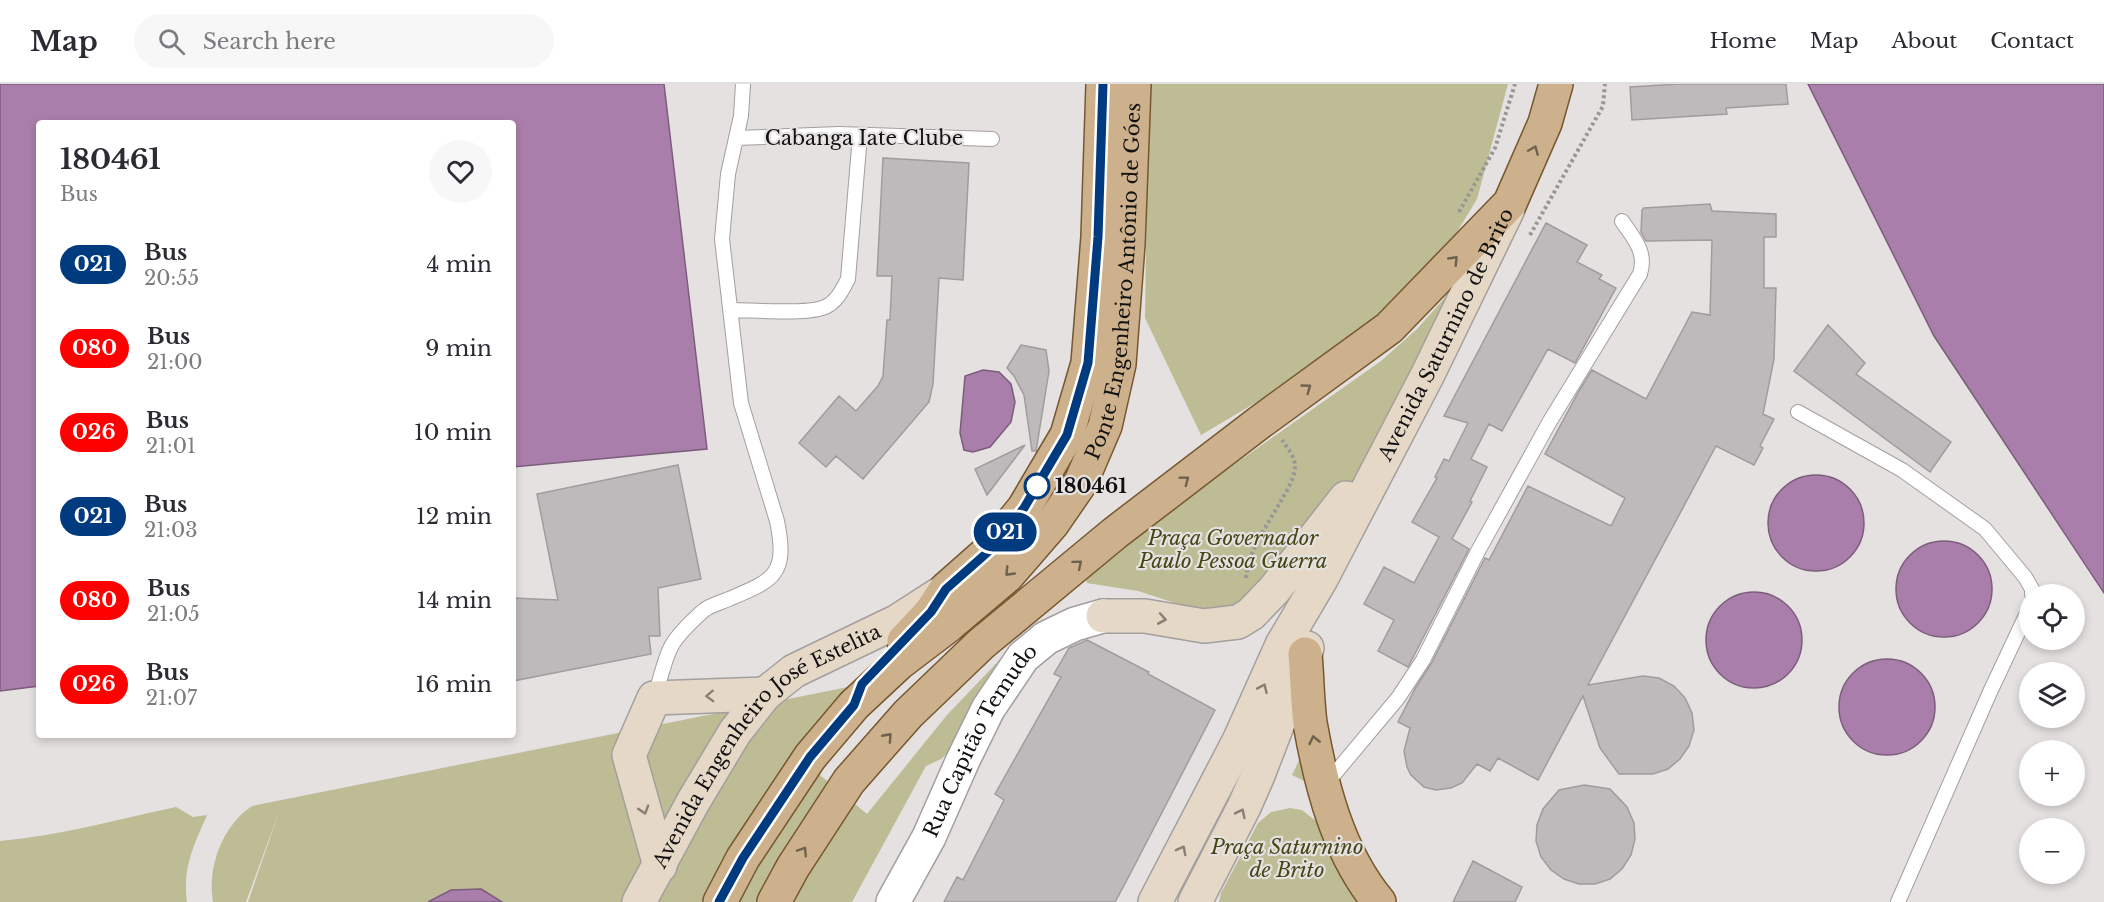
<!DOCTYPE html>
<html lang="en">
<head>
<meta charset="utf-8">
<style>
  :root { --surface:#fff; --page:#f7f7f7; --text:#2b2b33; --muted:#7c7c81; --line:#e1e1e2 }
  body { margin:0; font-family:"Libre Baskerville",serif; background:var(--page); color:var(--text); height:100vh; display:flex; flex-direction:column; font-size:22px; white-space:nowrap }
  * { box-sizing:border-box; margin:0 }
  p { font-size:20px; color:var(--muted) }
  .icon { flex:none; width:33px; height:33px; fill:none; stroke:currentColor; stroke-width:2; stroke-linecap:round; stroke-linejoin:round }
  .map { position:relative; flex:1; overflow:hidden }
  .panel { position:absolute; left:36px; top:36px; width:480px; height:618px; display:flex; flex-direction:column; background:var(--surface); border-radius:6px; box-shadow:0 3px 9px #0003 }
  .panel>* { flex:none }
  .badge { padding:0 12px; border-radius:20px; font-size:21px; line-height:39px }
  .controls { position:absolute; left:2019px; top:500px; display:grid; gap:12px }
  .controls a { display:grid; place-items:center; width:66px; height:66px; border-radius:50%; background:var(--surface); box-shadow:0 3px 9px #0003; font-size:30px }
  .map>.badge { position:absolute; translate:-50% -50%; box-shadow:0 0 0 3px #fff }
  .round { display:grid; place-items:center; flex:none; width:63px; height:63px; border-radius:32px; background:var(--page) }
  .summary { display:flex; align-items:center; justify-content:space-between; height:102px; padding:0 24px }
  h1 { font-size:28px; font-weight:700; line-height:45px }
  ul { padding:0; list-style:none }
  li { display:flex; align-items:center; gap:18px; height:84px; padding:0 24px }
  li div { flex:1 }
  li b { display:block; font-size:22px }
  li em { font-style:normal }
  li .badge { min-width:66px; font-weight:700; text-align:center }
  header { display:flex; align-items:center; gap:36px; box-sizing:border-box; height:84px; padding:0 30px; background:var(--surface); border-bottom:2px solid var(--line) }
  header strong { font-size:28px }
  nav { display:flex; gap:33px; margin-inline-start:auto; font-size:21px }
  .search { width:420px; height:54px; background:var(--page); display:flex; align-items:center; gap:15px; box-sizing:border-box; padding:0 21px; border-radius:33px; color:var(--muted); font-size:22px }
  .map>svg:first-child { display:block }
</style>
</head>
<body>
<header>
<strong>Map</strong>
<div class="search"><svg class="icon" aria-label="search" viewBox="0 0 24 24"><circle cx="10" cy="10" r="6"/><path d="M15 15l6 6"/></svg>Search here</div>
<nav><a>Home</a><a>Map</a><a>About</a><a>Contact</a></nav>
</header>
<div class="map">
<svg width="2104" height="818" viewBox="0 0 2104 818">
  <rect width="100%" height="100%" fill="#e4e1e0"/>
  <path fill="#bdbc94" d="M 1151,0 L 1508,0 L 1477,115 L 1442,173 L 1345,266 L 1201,351 L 1145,234 L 1148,41 Z
    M 1457,200 L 1366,381 L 1286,512 L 1198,528 L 1172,518 L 1138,507 L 1087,499 L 1086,496 L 1100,480 L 1222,386 L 1225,387 L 1381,277 L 1417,245 Z
    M 1011,564 L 955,663 L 941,675 L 926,682 L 852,818 L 248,818 L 280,725 L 246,818 L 213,818 C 207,784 222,742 252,722 L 853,602 L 803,677 L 867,730 L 947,631 Z
    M 1304,666 L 1317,703 L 1292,691 Z
    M 176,723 L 193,733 L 207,731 C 194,761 182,784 187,818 L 0,818 L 0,757 C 59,752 118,735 176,723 Z
    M 1290,724 L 1302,726 L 1316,737 L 1354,806 L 1358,818 L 1219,818 L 1221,809 L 1258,739 L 1271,728 Z"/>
  <path fill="#aa7eaa" stroke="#7c5d7c" stroke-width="1.5" d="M 0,0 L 664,0 L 707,365 L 513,383 L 513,39 L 39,39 L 39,602 L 0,607 Z
    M 1808,0 L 2104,0 L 2104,509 L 1934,252 Z
    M 983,286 L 999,288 L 1011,300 L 1015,318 L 1011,338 L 990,363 L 973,368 L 964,366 L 960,349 L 965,292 Z
    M1768 439a48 48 0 1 1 96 0a48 48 0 1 1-96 0Z
    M1896 505a48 48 0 1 1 96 0a48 48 0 1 1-96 0Z
    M1706 556a48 48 0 1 1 96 0a48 48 0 1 1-96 0Z
    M1839 623a48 48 0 1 1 96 0a48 48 0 1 1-96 0Z
    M 481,805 L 502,818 L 428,818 L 451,806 Z"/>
  <path fill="#bebabb" stroke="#a09c9d" stroke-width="1.5" d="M 1679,0 L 1786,0 L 1788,20 L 1726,24 L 1727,30 L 1632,36 L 1630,3 Z
    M 883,74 L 969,79 L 963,196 L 939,194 L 933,300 L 929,318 L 863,395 L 836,372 L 826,383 L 799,359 L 839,312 L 856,327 L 878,302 L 883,292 L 887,236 L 890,236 L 892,192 L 877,192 Z
    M 1710,120 L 1712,127 L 1776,130 L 1776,153 L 1764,153 L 1764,204 L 1776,204 L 1774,275 L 1763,330 L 1774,335 L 1760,362 L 1763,364 L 1754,381 L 1716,362 L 1588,601 L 1643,592 L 1659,594 L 1674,602 L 1685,614 L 1692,629 L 1694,646 L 1689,662 L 1680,675 L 1668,685 L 1653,690 L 1619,690 L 1600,664 L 1583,612 L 1538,696 L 1498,674 L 1490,687 L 1477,680 L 1462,699 L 1451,704 L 1436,706 L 1424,703 L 1411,691 L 1407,683 L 1404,667 L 1410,644 L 1398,638 L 1416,603 L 1431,580 L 1485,474 L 1489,476 L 1528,402 L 1611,442 L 1625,414 L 1545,370 L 1579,307 L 1592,286 L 1646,315 L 1692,228 L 1710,231 L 1712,156 L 1646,157 L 1641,148 L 1642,126 L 1644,124 Z
    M 1546,139 L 1587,161 L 1577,178 L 1602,191 L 1599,195 L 1616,204 L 1575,279 L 1548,265 L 1502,347 L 1489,340 L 1471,375 L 1487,383 L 1470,417 L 1472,418 L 1452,455 L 1469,465 L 1408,583 L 1378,567 L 1394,536 L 1364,520 L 1384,483 L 1414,499 L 1439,453 L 1412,438 L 1437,394 L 1435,393 L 1444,375 L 1449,377 L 1468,339 L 1444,332 Z
    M 1828,241 L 1865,279 L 1856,290 L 1951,358 L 1930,388 L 1794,287 Z
    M 1021,261 L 1046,266 L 1049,287 L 1036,367 L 1032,367 L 1024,311 L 1014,292 L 1007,284 Z
    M 1025,361 L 987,411 L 975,385 Z
    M 678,381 L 701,495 L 658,504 L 660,552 L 649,552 L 651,570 L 513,597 L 513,514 L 558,516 L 537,410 Z
    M 1087,556 L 1149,588 L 1148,590 L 1215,626 L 1127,796 L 1115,818 L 944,818 L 957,793 L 963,796 L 1004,716 L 995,710 L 1061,593 L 1054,590 L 1069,564 Z
    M 1584,701 L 1610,705 L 1627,723 L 1634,739 L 1635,755 L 1631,771 L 1622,785 L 1610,795 L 1595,800 L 1579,800 L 1564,795 L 1551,786 L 1541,773 L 1536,757 L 1537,741 L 1543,725 L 1559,706 Z
    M 1473,777 L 1522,803 L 1515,818 L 1453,818 Z"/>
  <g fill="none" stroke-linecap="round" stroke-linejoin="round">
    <defs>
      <path id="service" d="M 736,54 L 839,50 L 992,55
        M 730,226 C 751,226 808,231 825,223 C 837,218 842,206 848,195 L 860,51
        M 1798,328 L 1902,386 L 1985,445 L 2025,493 L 2032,505 L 2032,510
        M 654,614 C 660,598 664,575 672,561 C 679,549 693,536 703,527 C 710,521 720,519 729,515 C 774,496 788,491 777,437 L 741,319 L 722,155 L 728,90 L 741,32 L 743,0
        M 1326,700 L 1398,614 L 1423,576 L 1477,469 L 1550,337 L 1640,190 C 1647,168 1634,155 1622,137
        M 1898,818 L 1990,608 L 2030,523"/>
      <g id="tertiary">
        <path id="s1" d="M 893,818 L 929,753 L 963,676 L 988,625 L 1023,573 L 1046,554 L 1075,540 L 1103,532"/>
      </g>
      <g id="secondary">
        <path d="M 1103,532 L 1145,532 L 1204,542 L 1238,538 L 1251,530 L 1274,506 L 1346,414"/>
        <path d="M 660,782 L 629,671 L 654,614 L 765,610"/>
        <path id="s2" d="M 639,818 L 693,718 L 735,648 L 765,610 L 794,587 L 898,537 L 940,510"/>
        <path id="s3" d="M 1155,818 L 1239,657 L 1282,561 L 1321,495 L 1428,290 L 1508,125"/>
        <path d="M 1195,818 L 1244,723 L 1258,691 L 1307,564"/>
      </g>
      <g id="primary">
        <path d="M 904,557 L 931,528 L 946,505 L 989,467 L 1024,424 L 1067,351 L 1088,279 L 1098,153 L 1103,0"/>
        <path d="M 1305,570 C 1307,592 1307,616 1310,639 C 1321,701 1338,769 1379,818"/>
        <path id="s4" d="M 720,818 L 743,774 L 810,673 L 854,621 L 899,579 L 949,541 L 1007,492 L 1052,440 L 1081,398 L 1105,342 L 1119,280 L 1128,160 L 1134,0"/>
        <path d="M 774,818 L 793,783 L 849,697 L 908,630 L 981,560 L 1115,449 L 1260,338 L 1389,244 L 1510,119 L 1545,39 L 1556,0"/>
      </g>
    </defs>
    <use href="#service" stroke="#a29f9e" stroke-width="16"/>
    <use href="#tertiary" stroke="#a29f9e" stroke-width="36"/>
    <use href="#secondary" stroke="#a29f9e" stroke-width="36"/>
    <use href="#primary" stroke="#765730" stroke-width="36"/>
    <path stroke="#989696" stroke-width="4" stroke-dasharray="3 3" stroke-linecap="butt" d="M 1459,128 L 1495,64 L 1515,0
      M 1530,151 L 1603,22 L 1605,0
      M 1246,494 C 1248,467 1268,440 1281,417 C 1287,406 1295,394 1295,382 C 1295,373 1287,363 1282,356"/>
    <use href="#service" stroke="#fff" stroke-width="14"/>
    <use href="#tertiary" stroke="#fff" stroke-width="33"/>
    <use href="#secondary" stroke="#e6d8c6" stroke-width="33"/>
    <use href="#primary" stroke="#cdb18c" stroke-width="33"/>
  </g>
  <defs><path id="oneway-chevron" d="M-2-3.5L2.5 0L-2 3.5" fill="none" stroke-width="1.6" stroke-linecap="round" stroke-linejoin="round" transform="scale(1.5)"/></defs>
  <g stroke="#70614e">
    <use href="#oneway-chevron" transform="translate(1534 66) rotate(-67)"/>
    <use href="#oneway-chevron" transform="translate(1454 176) rotate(-46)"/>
    <use href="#oneway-chevron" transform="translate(1307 304) rotate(-36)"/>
    <use href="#oneway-chevron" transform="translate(1185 396) rotate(-37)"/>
    <use href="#oneway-chevron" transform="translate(1078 480) rotate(-40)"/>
    <use href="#oneway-chevron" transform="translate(1009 488) rotate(134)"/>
    <use href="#oneway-chevron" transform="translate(888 653) rotate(-48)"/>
    <use href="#oneway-chevron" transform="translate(1314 656) rotate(-103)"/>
    <use href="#oneway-chevron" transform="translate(803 767) rotate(-57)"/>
  </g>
  <g stroke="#877e75">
    <use href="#oneway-chevron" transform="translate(1162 535) rotate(10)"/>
    <use href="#oneway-chevron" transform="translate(1263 604) rotate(-66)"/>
    <use href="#oneway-chevron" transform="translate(710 612) rotate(178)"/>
    <use href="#oneway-chevron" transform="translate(644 726) rotate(73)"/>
    <use href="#oneway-chevron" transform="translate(1241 729) rotate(-64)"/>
    <use href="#oneway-chevron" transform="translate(1182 766) rotate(-62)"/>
  </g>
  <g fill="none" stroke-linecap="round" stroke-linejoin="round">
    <defs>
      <path id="line" d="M 719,818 L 743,774 L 810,673 L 854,621 L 862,600 L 931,528 L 946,505 L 989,467 L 1001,453 L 1024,424 L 1067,351 L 1088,279 L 1098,153 L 1103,0"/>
    </defs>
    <use href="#line" stroke="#fff" stroke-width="14"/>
    <use href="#line" stroke="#003b80" stroke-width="9"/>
  </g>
  <circle fill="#fff" stroke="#003b80" stroke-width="3" cx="1037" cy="402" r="12"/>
  <g text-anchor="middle" stroke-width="4.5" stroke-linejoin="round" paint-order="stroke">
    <g font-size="20" fill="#121111" stroke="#e4e1e0">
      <text x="864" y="61">Cabanga Iate Clube</text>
      <text dy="7" stroke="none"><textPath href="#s4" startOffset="765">Ponte Engenheiro Antônio de Góes</textPath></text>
      <text dy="7" stroke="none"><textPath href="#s3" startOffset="638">Avenida Saturnino de Brito</textPath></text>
      <text dy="7" stroke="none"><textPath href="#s1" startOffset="184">Rua Capitão Temudo</textPath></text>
      <text dy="7" stroke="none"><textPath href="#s2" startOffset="208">Avenida Engenheiro José Estelita</textPath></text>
    </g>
    <g font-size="20" font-weight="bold" fill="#121111" stroke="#e4e1e0" text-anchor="start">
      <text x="1055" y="409">180461</text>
    </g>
    <g font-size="20" font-style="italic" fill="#484515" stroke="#e4e1e0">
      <text x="1233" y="461">Praça Governador<tspan x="1233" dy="23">Paulo Pessoa Guerra</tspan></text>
      <text x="1287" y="770">Praça Saturnino<tspan x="1287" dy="23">de Brito</tspan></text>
    </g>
  </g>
</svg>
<div class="controls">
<a><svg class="icon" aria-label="locate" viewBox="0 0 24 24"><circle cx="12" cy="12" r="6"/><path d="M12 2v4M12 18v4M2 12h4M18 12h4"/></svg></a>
<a><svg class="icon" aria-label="layers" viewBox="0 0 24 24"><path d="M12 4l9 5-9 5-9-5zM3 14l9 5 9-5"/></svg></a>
<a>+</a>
<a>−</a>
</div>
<b class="badge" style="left:1005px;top:448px;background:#003b80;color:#fff">021</b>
<section class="panel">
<div class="summary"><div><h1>180461</h1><p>Bus</p></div><a class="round"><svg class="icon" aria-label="heart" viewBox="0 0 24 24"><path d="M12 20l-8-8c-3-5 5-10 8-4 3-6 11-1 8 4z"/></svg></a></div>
<ul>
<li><span class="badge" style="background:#003b80;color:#fff">021</span><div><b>Bus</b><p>20:55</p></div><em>4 min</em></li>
<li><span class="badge" style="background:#f00;color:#fff">080</span><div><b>Bus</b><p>21:00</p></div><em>9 min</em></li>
<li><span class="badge" style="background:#f00;color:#fff">026</span><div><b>Bus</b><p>21:01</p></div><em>10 min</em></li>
<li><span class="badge" style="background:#003b80;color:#fff">021</span><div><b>Bus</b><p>21:03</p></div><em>12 min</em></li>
<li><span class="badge" style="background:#f00;color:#fff">080</span><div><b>Bus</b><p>21:05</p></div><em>14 min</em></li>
<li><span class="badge" style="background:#f00;color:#fff">026</span><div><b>Bus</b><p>21:07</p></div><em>16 min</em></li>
</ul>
</section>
</div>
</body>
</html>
